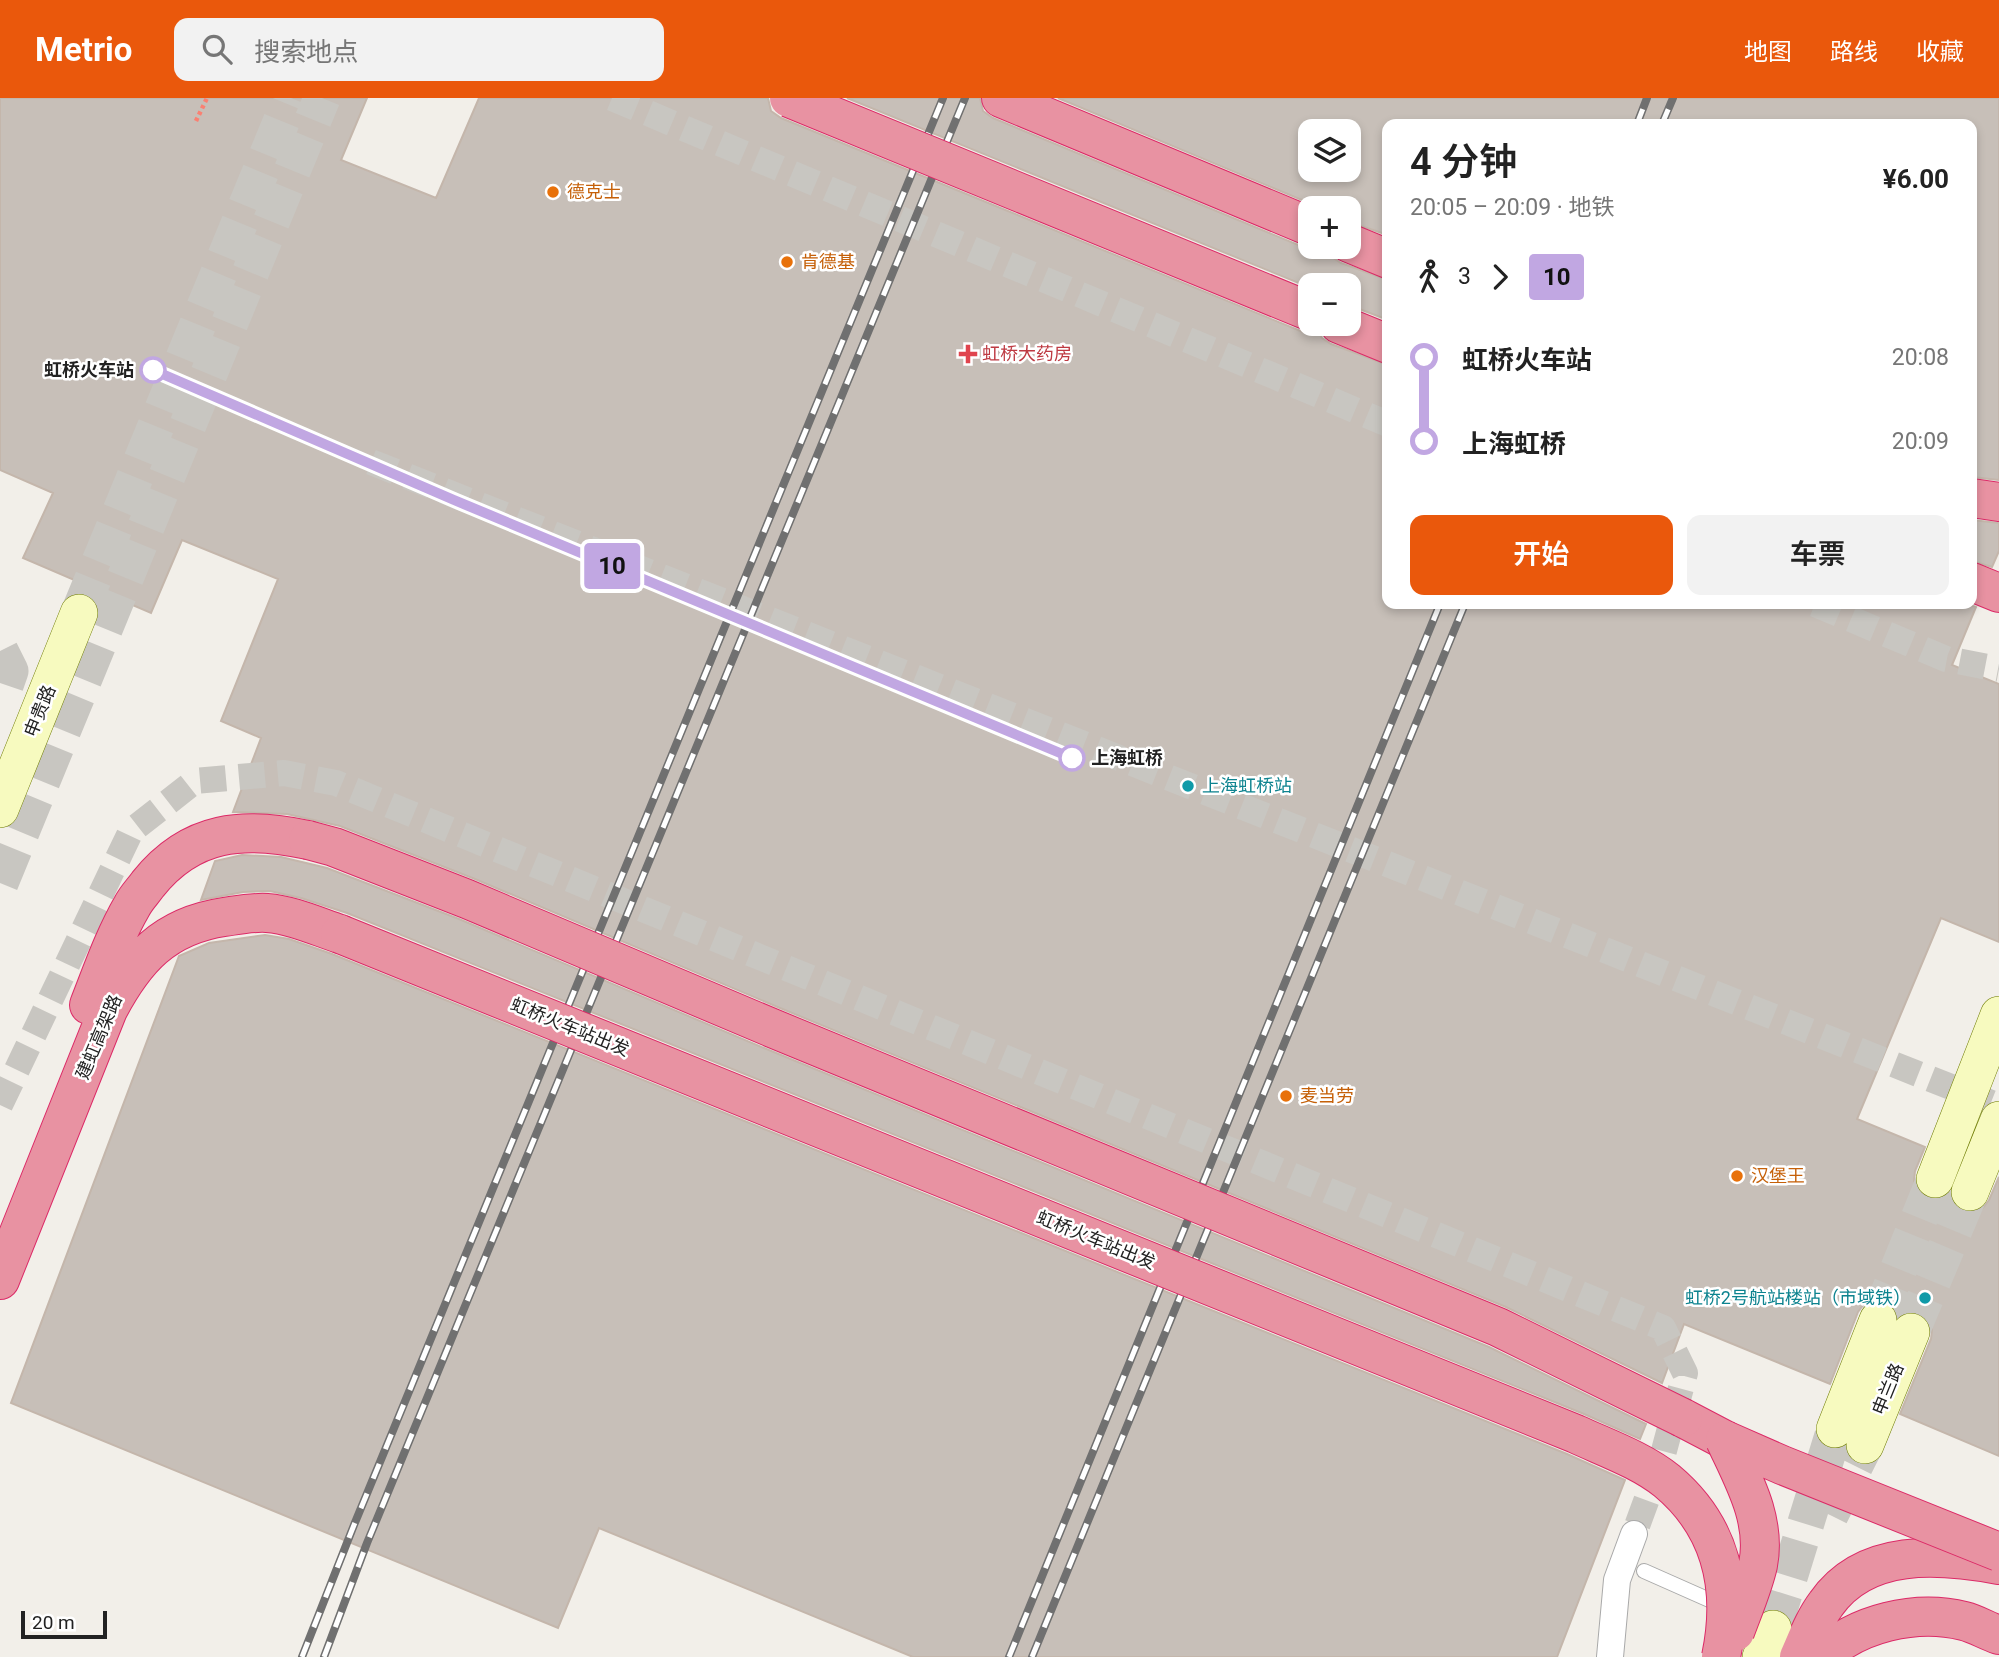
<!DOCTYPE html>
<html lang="zh">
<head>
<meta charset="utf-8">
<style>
  :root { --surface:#fff; --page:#f2f2f2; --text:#222; --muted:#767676; --accent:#ea580c }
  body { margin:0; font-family:Roboto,"Noto Sans SC",sans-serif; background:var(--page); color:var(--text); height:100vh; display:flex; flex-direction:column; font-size:26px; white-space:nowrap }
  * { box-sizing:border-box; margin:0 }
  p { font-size:23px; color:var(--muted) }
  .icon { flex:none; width:38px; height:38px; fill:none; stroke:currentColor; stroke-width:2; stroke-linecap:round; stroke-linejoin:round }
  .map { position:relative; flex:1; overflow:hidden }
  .details { position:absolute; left:1382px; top:21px; width:595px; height:490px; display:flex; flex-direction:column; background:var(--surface); border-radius:14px; box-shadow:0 4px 10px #0003 }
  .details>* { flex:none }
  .badge { padding:0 14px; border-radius:5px; font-size:24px; line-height:46px }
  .controls { position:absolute; left:1298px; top:21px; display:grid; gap:14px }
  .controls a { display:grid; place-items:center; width:63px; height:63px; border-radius:14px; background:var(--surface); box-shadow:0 4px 10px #0003; font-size:35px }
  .scale { position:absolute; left:21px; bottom:18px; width:86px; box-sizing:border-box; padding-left:7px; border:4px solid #222; border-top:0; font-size:19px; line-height:24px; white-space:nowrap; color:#222; -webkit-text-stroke:5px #fff; paint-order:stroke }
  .map>.badge { position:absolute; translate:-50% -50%; box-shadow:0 0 0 4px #fff }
  .legs { display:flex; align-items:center; gap:10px; height:77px; padding:0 28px; font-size:23px }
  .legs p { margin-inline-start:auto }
  .overview { display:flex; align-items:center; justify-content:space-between; height:119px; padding:0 28px }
  h1 { font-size:38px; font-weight:600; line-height:52px }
  .action { display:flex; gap:14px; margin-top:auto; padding:14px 28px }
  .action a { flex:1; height:80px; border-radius:14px; background:var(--accent); color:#fff; font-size:28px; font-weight:600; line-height:80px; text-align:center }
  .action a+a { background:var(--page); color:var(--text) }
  ul { padding:0 28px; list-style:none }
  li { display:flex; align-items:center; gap:24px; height:84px; font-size:26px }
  li i { display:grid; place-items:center; width:10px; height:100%; margin:0 9px; background:currentColor }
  li i::after { content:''; width:18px; height:18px; margin:-9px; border:5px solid; border-radius:50%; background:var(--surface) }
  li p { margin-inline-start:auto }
  li:first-child i { background:linear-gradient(#0000 50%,currentColor 0) }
  li:last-child i { background:linear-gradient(currentColor 50%,#0000 0) }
  header { display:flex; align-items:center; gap:42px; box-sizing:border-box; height:98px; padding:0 35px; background:var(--accent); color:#fff }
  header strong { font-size:33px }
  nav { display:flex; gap:38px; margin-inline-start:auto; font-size:24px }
  .search { width:490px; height:63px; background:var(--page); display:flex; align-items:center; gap:18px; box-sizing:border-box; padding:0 24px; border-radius:14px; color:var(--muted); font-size:26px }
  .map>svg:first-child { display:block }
</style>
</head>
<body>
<header>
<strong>Metrio</strong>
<div class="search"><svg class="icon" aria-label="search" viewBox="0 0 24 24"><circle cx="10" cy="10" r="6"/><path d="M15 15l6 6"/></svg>搜索地点</div>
<nav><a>地图</a><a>路线</a><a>收藏</a></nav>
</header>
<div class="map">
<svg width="1999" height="1559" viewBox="0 0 1999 1559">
  <rect width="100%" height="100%" fill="#f2efe9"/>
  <path fill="#c7bfb8" stroke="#c4b6ab" stroke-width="2" fill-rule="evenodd" d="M 0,0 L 367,0 L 341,62 L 436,100 L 479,0 L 768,0 L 771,13 L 781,20 L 1303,234 L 1313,236 L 1319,234 L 1322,240 L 1331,246 L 1388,267 L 1388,506 L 1967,506 L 1976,509 L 1952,567 L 1999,586 L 1999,844 L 1941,820 L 1857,1021 L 1925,1049 L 1915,1073 L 1914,1083 L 1918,1094 L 1927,1100 L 1939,1102 L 1949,1096 L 1954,1107 L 1963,1114 L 1974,1115 L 1982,1111 L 1989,1102 L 1999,1079 L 1999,1358 L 1900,1316 L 1931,1241 L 1932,1232 L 1928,1222 L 1918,1214 L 1907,1213 L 1898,1217 L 1894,1208 L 1885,1202 L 1874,1201 L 1864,1206 L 1858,1214 L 1830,1286 L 1684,1226 L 1662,1285 L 1506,1209 L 780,910 L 475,781 L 340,728 L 287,716 L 233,714 L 261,640 L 221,623 L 278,481 L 182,442 L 151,515 L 23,460 L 53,395 L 0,372 Z
    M 847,0 L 980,0 L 983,13 L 993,20 L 1303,149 L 1328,149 L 1332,159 L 1341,165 L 1388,182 L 1388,222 L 1349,207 L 1349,187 L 1311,187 L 1311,190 Z
    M 1058,0 L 1999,0 L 1999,382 L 1972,379 L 1972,26 L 1388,26 L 1388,137 L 1349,124 L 1349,110 L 1321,110 ZM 1311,33 L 1349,33 L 1349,72 L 1311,72 Z
    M 1972,422 L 1999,425 L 1999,453 L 1992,469 L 1972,463 Z
    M 242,757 L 281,759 L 327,770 L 459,821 L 764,950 L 1489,1249 L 1646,1326 L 1640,1341 L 1584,1316 L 347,815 L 301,800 L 270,793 L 243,794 L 201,802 L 215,763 Z
    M 265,837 L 289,841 L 332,856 L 1567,1356 L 1625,1382 L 1557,1559 L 913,1559 L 599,1430 L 558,1530 L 11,1305 L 179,858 L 209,845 Z"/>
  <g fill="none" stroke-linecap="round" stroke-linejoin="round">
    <path stroke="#c8c6c1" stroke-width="26" stroke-dasharray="26 13" stroke-linecap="butt" d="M 612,0 L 1388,326
      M 371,364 L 1999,1008
      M 1815,506 L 1946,561 L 1999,571
      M 0,1007 L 131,733 L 195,683 L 284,675 L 336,685 L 1663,1230 L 1685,1275 L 1662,1360 L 1634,1436"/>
    <path stroke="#c8c6c1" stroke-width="37" stroke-dasharray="37 18" stroke-linecap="butt" d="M 79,515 L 291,0
      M 0,553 L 10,573 L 0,602
      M 0,785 L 322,0
      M 1878,1222 L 1935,1081
      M 1911,1234 L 1970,1094
      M 1830,1417 L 1865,1347
      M 1773,1531 L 1835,1331"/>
    <defs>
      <path id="lane" d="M 1644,1473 L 1723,1508"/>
      <path id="street" d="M 1610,1559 L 1617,1482 L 1634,1436"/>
      <path id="secondary" d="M 0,711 L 79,515
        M 1935,1081 L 1999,917
        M 1970,1094 L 1999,1022
        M 1835,1331 L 1878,1222
        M 1865,1347 L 1911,1234
        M 1761,1559 L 1773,1531"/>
      <path id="highway" d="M 1001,0 L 1311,129
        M 1349,145 L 1388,161
        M 1339,226 L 1388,246
        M 1972,400 L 1999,404
        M 1972,484 L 1999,495
        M 89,907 C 102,874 114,839 132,808 C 136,800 143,793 148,786 C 191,732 244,728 308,742
        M 0,1182 L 108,912 C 135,861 164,828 224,819 C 238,817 253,814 267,815 C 292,817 316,828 340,836
        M 1683,1320 L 1725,1342
        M 1799,1559 C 1807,1541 1814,1522 1826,1506 C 1865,1450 1939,1456 1999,1467
        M 1822,1559 C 1856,1525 1916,1511 1964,1523 C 1976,1526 1987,1533 1999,1537"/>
    </defs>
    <use href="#lane" stroke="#a9a9a9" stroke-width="16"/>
    <use href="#street" stroke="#a9a9a9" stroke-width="28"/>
    <use href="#secondary" stroke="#707d05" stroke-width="38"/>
    <use href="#highway" stroke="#dc2a67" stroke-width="40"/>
    <path stroke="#fa8072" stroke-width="4.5" stroke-dasharray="3.5 3.5" stroke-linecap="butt" d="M 196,23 L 207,0"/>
    <use href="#lane" stroke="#fff" stroke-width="14"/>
    <use href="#street" stroke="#fff" stroke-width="26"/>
    <use href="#secondary" stroke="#f7fabf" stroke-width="37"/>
    <use href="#highway" stroke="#e892a2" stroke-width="38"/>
    <defs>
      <path id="rail" d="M 1637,26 L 1647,0
        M 1662,26 L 1673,0
        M 302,1559 L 354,1427 L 943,0
        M 324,1559 L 367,1445 L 965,0
        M 1009,1559 L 1440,506
        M 1032,1559 L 1465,506"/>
    </defs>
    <use href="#rail" stroke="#707070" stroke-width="8"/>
    <use href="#rail" stroke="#fff" stroke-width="5" stroke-dasharray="16" stroke-linecap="butt"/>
    <defs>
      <path id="highway-bridge" d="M 789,0 L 1311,214
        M 308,742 L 334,749 L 467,801 L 772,930 L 1498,1229 L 1683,1320
        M 340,836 L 1576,1336 C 1606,1350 1641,1362 1667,1383 C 1722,1429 1735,1492 1721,1559
        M 1725,1342 L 1782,1367 L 1999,1454
        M 1725,1342 C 1743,1381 1767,1422 1758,1467 C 1753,1489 1743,1512 1735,1534"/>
    </defs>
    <use href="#highway-bridge" stroke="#dc2a67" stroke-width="40" stroke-linecap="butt"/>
    <use href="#highway-bridge" stroke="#e892a2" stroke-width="38"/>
  </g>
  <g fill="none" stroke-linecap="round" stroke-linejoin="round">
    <defs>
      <path id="line-1" d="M 153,272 L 454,402 L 1072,660"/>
    </defs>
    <use href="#line-1" stroke="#fff" stroke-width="16"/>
    <use href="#line-1" stroke="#c1a7e2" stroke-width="10"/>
  </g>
  <g fill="#e8710a" stroke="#fff" stroke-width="2.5">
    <circle cx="553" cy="94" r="7"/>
    <circle cx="787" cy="164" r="7"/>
    <circle cx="1286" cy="998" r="7"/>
    <circle cx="1737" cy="1078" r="7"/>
  </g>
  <path fill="#e0444e" stroke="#fff" stroke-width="2.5" d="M964.5 245.5h7v7h7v7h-7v7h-7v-7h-7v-7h7z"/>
  <g fill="#fff" stroke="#c1a7e2" stroke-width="3.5">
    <circle cx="153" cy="272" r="12"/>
    <circle cx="1072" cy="660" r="12"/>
  </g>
  <g fill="#0f9aa8" stroke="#fff" stroke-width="2.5">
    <circle cx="1188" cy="688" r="7"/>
    <circle cx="1925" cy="1200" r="7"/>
  </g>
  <g text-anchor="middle" stroke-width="5" stroke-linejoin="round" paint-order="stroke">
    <g font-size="18" fill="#c56008" stroke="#fff" text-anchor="start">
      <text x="567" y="100">德克士</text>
      <text x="801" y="170">肯德基</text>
      <text x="1300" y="1004">麦当劳</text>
      <text x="1751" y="1084">汉堡王</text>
    </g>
    <g font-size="18" fill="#be3a42" stroke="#fff" text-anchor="start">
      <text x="982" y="262">虹桥大药房</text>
    </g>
    <g font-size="18" font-weight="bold" fill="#222" stroke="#fff" text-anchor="end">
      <text x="134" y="278">虹桥火车站</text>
      <text x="1091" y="666" text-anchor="start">上海虹桥</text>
    </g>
    <g font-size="18" fill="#222" stroke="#fff">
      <text transform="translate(40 613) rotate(-68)" y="6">申贵路</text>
      <text transform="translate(570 929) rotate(22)" y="6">虹桥火车站出发</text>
      <text transform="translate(99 939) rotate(-67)" y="6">建虹高架路</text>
      <text transform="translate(1096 1142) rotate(22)" y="6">虹桥火车站出发</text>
      <text transform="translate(1888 1291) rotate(-68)" y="6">申兰路</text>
    </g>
    <g font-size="18" fill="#0d838f" stroke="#fff" text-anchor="start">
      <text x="1202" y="694">上海虹桥站</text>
      <text x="1911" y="1206" text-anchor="end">虹桥2号航站楼站（市域铁）</text>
    </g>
  </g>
</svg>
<div class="controls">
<a><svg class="icon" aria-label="layers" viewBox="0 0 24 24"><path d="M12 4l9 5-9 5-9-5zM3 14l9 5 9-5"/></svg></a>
<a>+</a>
<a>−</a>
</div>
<div class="scale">20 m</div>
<b class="badge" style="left:612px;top:468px;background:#c1a7e2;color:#111">10</b>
<section class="details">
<div class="overview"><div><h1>4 分钟</h1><p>20:05 – 20:09 · 地铁</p></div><b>¥6.00</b></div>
<div class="legs"><svg class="icon" aria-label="walk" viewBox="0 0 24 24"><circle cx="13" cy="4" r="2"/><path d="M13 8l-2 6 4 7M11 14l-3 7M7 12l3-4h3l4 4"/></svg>3<svg class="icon" aria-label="forward" viewBox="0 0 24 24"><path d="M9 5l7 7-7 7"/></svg><b class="badge" style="background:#c1a7e2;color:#111">10</b></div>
<ul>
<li><i style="color:#c1a7e2"></i><b>虹桥火车站</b><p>20:08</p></li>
<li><i style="color:#c1a7e2"></i><b>上海虹桥</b><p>20:09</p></li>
</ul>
<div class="action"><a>开始</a><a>车票</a></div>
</section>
</div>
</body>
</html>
